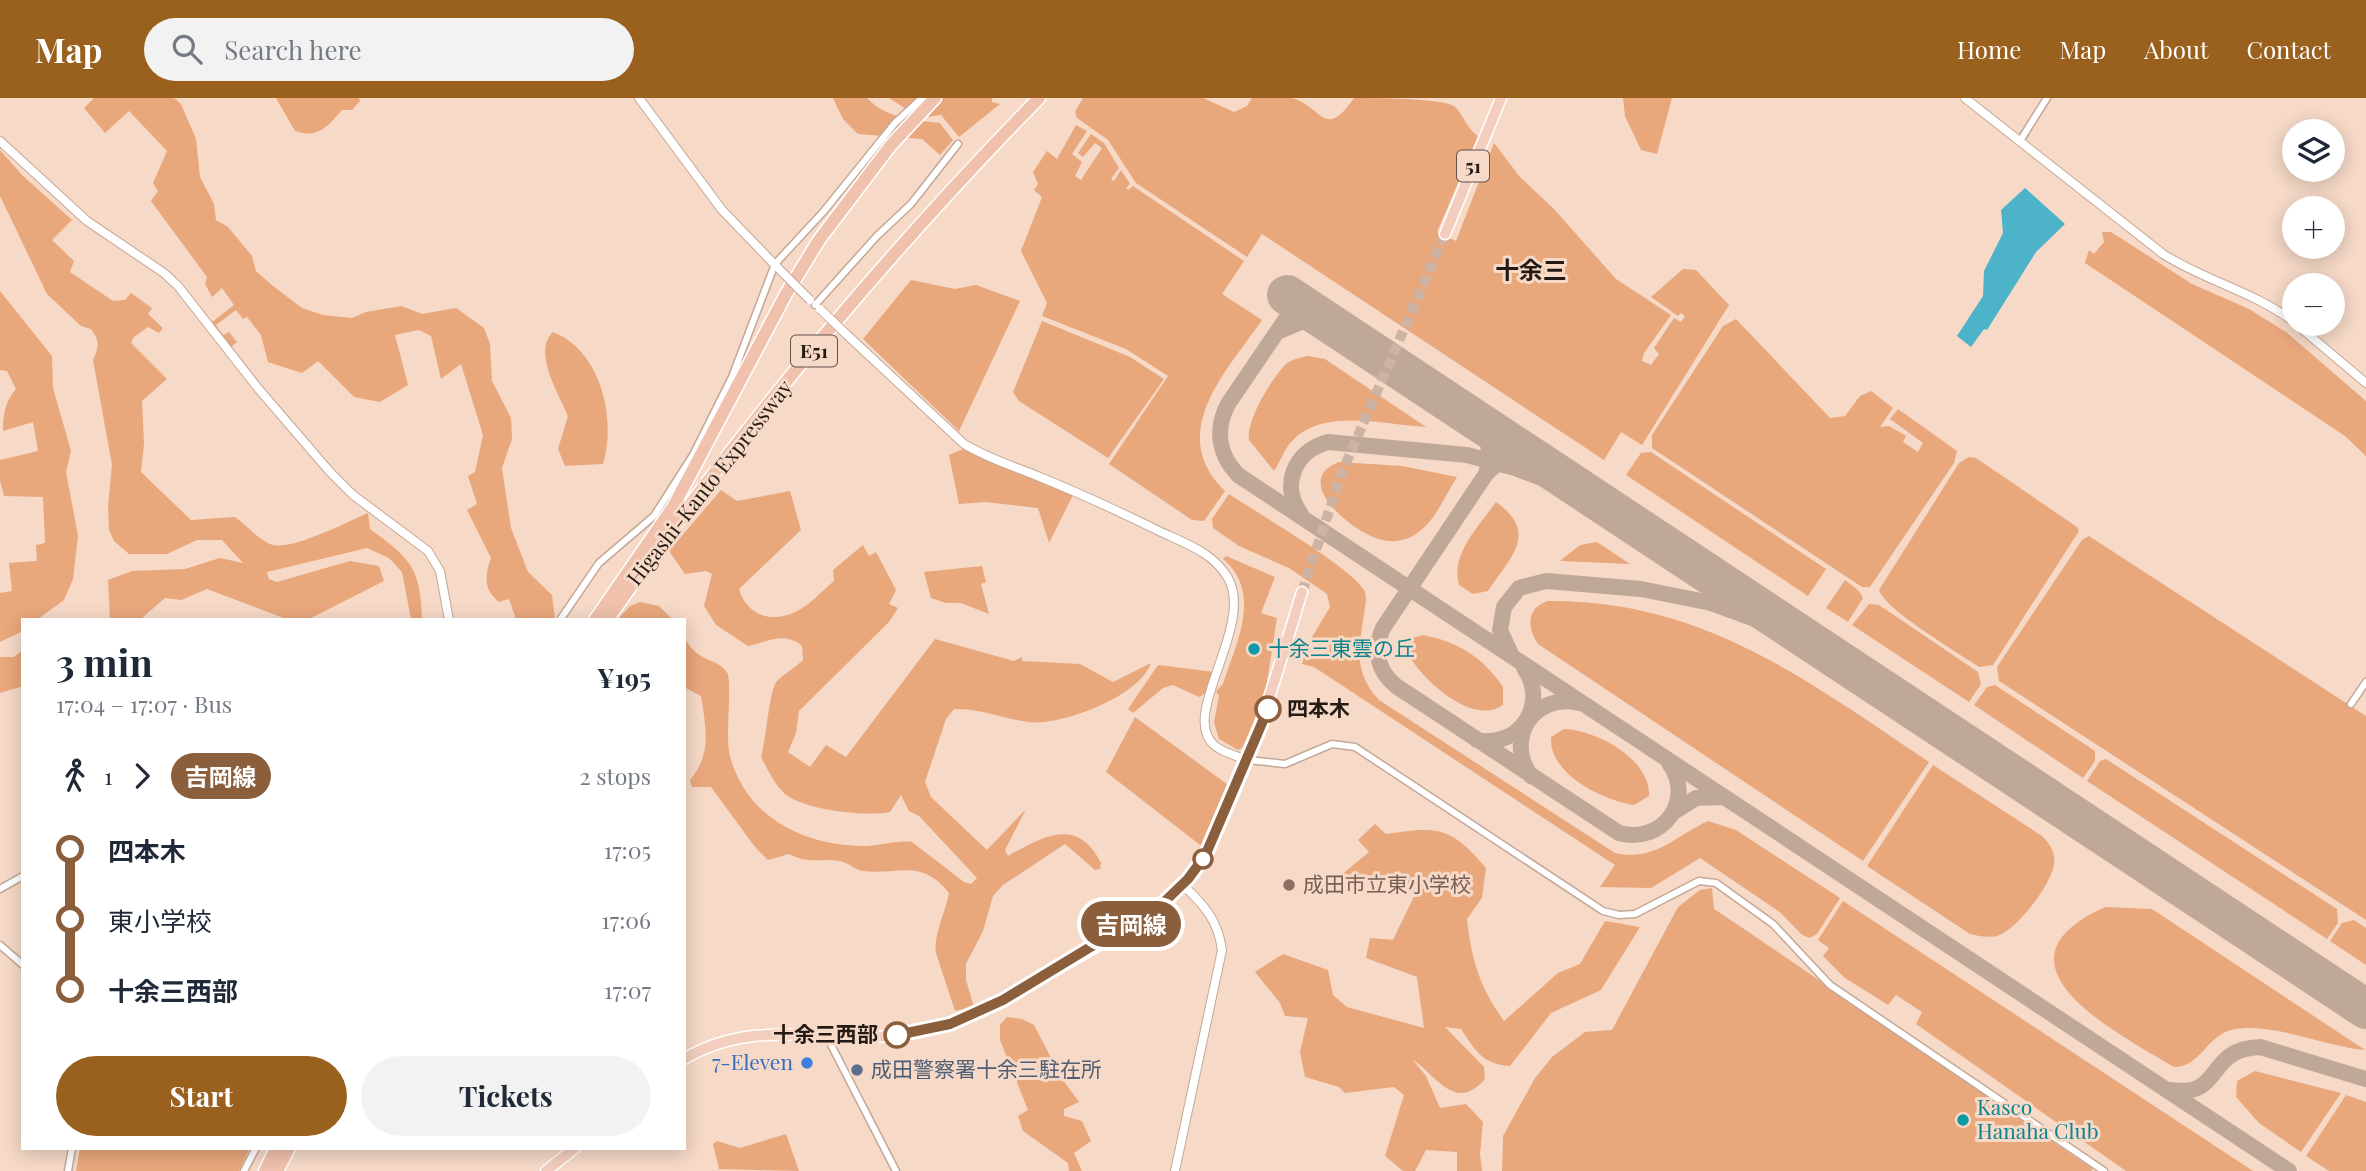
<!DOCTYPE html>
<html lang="en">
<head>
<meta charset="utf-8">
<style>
  :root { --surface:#fff; --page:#f2f2f3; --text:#1f2937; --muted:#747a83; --accent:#9a611e }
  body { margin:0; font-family:"Playfair Display","Noto Sans JP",serif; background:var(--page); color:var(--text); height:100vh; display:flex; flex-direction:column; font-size:26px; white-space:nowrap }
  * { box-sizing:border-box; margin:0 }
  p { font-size:23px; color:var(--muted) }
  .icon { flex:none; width:38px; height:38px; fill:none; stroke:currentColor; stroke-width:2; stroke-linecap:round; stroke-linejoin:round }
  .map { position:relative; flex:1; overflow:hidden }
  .panel { position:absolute; left:21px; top:520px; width:665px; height:532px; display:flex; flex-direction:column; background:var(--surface); border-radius:0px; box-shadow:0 4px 18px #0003 }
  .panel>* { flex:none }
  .badge { padding:0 14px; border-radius:23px; font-size:24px; line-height:46px }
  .tools { position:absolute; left:2282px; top:21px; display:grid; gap:14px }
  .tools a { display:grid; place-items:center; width:63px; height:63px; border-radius:50%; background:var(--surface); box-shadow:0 4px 18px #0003; font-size:35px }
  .map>.badge { position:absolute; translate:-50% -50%; box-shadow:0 0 0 4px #fff }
  .legs { display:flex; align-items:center; gap:10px; height:77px; padding:0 35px; font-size:23px }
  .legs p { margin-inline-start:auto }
  .summary { display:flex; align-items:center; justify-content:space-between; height:119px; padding:0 35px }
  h1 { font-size:38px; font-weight:700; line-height:52px }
  .cta { display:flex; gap:14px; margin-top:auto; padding:14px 35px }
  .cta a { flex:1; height:80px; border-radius:42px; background:var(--accent); color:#fff; font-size:28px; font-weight:700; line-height:80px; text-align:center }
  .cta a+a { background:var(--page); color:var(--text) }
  ul { padding:0 35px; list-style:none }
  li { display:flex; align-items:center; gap:24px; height:70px; font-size:26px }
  li i { display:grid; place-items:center; width:10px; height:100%; margin:0 9px; background:currentColor }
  li i::after { content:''; width:18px; height:18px; margin:-9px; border:5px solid; border-radius:50%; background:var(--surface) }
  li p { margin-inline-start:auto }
  li:first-child i { background:linear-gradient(#0000 50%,currentColor 0) }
  li:last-child i { background:linear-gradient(currentColor 50%,#0000 0) }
  header { display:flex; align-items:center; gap:42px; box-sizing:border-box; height:98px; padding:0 35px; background:var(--accent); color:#fff }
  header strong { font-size:33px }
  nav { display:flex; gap:38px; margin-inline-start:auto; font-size:24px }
  .search { width:490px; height:63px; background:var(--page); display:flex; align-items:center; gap:18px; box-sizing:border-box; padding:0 24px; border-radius:38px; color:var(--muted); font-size:26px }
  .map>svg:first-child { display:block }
</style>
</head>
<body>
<header>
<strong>Map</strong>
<div class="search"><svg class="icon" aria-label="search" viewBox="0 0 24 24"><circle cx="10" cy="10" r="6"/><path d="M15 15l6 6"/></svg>Search here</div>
<nav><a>Home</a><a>Map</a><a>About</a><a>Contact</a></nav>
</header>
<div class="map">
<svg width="2366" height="1073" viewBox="0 0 2366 1073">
  <rect width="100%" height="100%" fill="#f6d9c7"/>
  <path fill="#e9a77c" d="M 94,0 L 174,0 L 181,6 L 196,41 L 200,79 L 214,106 L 216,122 L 228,129 L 252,158 L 256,173 L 273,188 L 302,210 L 323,217 L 352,220 L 366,214 L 401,208 L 422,216 L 456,210 L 484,230 L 490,246 L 492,283 L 511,320 L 512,341 L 502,370 L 511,430 L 528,474 L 552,497 L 555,521 L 516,521 L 509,501 L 499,504 C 483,492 485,476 491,460 L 467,412 L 477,406 L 468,378 L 475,374 L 483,337 L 461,266 L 441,281 L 431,238 L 419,232 L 395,237 L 408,287 L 380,304 L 354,299 L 318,263 L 302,275 L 268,264 L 261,237 L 247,219 L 243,221 L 236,212 L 216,227 L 223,237 L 229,234 L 237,244 L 230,250 L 211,225 L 234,207 L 222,190 L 212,199 L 205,186 L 207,179 L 151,103 L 158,93 L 153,85 L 167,53 L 129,13 L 105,35 L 84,10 Z
    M 276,0 L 359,0 L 360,3 L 352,12 L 342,12 C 328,28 318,41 295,33 Z
    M 833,0 L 867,0 C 885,20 914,22 940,25 L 953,42 L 940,57 L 922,41 L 858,36 L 843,21 Z
    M 889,0 L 992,0 L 992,4 L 1000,6 L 959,39 L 941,17 L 920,20 Z
    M 1083,0 L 1203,0 L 1234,14 L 1247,8 L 1252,0 C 1264,0 1281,0 1292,0 C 1323,9 1324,43 1354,0 C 1377,0 1437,0 1454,8 C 1464,17 1466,30 1478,38 L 1437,134 L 1456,143 L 1494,45 L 1520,79 L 1554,111 L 1616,181 L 1671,217 L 1644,255 L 1642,263 L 1651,267 L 1659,256 L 1654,250 L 1674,220 L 1681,224 L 1685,218 L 1681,215 L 1678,218 L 1651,199 L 1683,171 L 1696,172 L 1729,207 L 1642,347 L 1621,334 L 1604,362 L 1262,136 L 1247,159 L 1136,85 L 1108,42 L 1077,20 L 1075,14 Z
    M 1623,0 L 1672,0 L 1657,56 L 1641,52 L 1625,18 Z
    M 1076,27 L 1087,33 L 1072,56 L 1082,64 L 1075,78 L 1081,82 L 1102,50 L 1095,45 L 1083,59 L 1078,55 L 1091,36 L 1104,45 L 1119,70 L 1111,81 L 1114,83 L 1121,72 L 1130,86 L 1126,90 L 1128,92 L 1133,88 L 1244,163 L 1222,196 L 1262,222 C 1227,273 1165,335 1225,393 L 1204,423 L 1192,422 L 1109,366 L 1168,278 L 1126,251 L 1042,218 L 1047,205 L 1021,153 L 1042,99 L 1034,92 L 1038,86 L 1033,74 L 1047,53 L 1057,61 Z
    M 0,52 L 22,77 L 72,122 L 52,142 L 74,163 L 70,174 L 113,203 L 125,202 L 131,195 L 152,210 L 148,216 L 163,230 L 159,235 L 148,229 L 134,239 L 131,245 L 167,281 L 142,303 L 144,345 L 141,374 L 191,422 L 235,419 C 246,427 258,441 270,446 C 288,455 349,423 368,415 L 370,431 C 410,460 421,470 422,521 L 411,521 L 402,474 L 389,460 L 367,450 L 267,474 L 269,481 L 277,484 L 350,463 L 379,468 L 384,483 L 307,522 L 286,521 L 207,491 L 181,502 L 165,500 L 143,519 L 144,521 L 110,521 L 108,482 L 132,473 L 185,471 L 220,460 L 243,465 L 222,442 L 197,442 L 167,456 L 129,456 L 114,443 L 109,432 L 108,408 L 112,367 L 93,262 C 99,249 100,243 91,231 L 81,228 L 47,196 L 0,98 Z
    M 2102,134 L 2111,134 L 2192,186 L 2249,211 L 2286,234 L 2366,303 L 2366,358 L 2345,338 L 2085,165 L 2089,152 L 2094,156 L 2104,144 Z
    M 911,182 L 955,191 L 976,187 L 1020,203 L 959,333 L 863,241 Z
    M 0,193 L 52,258 L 53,290 L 71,353 L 66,374 L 78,438 L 73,481 L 64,502 L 38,521 L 23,522 L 23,533 L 0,544 L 0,495 L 12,493 L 9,465 L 37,463 L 36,447 L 45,445 L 43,399 L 4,398 L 0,383 L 0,362 L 38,353 L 33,324 L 3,333 C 3,316 5,304 16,291 L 7,273 L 0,272 Z
    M 1736,221 L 1830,320 L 1845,318 L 1860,298 L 1871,293 L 1893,310 L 1880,329 L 1889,328 L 1906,338 L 1903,344 L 1918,354 L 1923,345 L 1890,321 L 1898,311 L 1957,353 L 1954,365 L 1870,489 L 1862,489 L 1652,350 L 1652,337 L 1723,228 Z
    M 1042,223 L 1130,259 L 1164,281 L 1108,360 L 1019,303 L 1013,294 Z
    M 553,234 C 600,252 617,319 603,366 L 565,368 L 558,351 L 568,318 C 559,296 532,254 553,234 Z
    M 1307,258 L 1325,261 L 1426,329 C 1385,327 1326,310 1294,341 C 1284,350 1281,363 1274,373 L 1249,342 C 1246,322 1272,280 1286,266 C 1292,261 1300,260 1307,258 Z
    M 963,351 L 1073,397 L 1049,445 L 1038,410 L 986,404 L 959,406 L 949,357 Z
    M 1651,354 L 1826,471 L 1808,498 L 1626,377 L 1641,355 Z
    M 1969,359 L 1976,360 L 2077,429 L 2079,433 L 1993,567 L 1979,569 C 1959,555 1885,512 1879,492 L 1959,365 Z
    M 1339,364 L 1402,368 L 1457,379 C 1446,396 1436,421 1420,433 C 1412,440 1400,444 1389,443 C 1362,443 1286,384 1339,364 Z
    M 721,392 L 737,403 L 790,393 L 801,432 L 739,491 C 746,516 770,526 795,514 C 809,508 822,493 834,483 L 833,472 L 863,447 L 869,458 L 876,454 L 896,492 L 889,506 L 898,510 L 889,524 L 799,613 L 796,635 L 788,654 L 810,669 L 826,647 L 846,659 L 935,541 L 1014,563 L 1022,559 L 1022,563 L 1080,566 L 1113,584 L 1151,565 C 1140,598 1062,628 1029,624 C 1003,621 981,610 954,611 L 946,621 L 925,684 L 931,699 L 987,752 L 1026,711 L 1005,752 L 1008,758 C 1043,738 1078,718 1101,765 L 1100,771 L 1095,772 L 1065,746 L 1003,787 L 993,798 L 983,833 L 966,866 L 966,882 L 974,909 L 955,913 L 936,855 C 933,836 946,814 949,795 C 921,760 900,777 863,773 C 856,772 850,766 843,764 C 823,758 812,768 789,756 L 768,762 L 755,749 L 711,689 L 692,689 L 690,682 C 712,656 706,630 701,598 L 684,589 L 684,539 C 700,568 718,558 728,576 C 732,601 724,641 731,662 C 749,721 806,748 864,748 C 880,748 896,742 912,744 L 964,784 L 971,786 L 977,780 L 919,718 L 909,713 L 901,697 L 890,714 C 866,719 804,712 785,696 C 774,686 768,672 761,659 C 766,643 769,592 777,583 C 785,575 795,570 803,562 L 802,548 C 785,533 767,544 748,548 L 716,527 L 704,508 L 712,476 L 706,473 L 685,476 L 669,453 Z
    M 1229,396 C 1254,413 1356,472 1365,494 C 1367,501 1365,509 1364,516 C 1359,550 1353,574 1379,602 L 1615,755 C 1655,764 1675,738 1708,723 L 1736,732 L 1840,800 L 1817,836 L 1810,840 L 1802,837 L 1781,815 L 1700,760 L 1651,790 L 1600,789 L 1615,767 L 1314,569 L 1302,566 L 1308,546 L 1330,509 L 1327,496 L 1289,470 L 1239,448 L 1213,430 L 1212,421 Z
    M 1496,404 C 1540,435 1510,460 1488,493 L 1473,496 L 1459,487 C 1450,456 1480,427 1496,404 Z
    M 2089,438 L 2366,618 L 2366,822 L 1999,583 L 1997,569 L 2082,442 Z
    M 1597,444 L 1630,466 L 1560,463 L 1580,447 Z
    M 1226,458 L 1275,479 L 1261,515 L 1277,520 L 1264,603 L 1249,646 L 1238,652 L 1219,641 L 1214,624 L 1219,598 L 1216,593 L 1223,586 C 1236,546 1263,494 1223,461 Z
    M 982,468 L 986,484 L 981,486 L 989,516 L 961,505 L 946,505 L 931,500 L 924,474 Z
    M 1845,482 L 1859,493 L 1863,500 L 1848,524 L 1826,510 Z
    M 1548,503 C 1704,502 1806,582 1929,664 L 1863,763 L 1538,546 C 1527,529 1526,510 1548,503 Z
    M 640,504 L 659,508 L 672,521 L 618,521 L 630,508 Z
    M 1869,506 L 1879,507 L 1978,574 L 1981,586 L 1969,604 L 1852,527 Z
    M 1423,537 C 1458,544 1483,559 1503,589 L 1503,607 C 1472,629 1420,580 1407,554 L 1409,541 Z
    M 23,552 L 23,588 L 0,595 L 0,559 L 14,559 Z
    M 1158,567 L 1214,574 L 1207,594 L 1199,599 L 1173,587 L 1163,590 L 1133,615 L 1128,611 Z
    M 1995,587 L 2095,653 L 2095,663 L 2083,680 L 1974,607 L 1987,589 Z
    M 1135,619 L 1231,689 L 1204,750 L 1106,674 Z
    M 1564,631 C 1596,632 1651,661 1649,698 L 1634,707 C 1603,702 1549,677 1551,639 Z
    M 2106,661 L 2337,811 L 2338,825 L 2327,841 L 2087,683 L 2100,663 Z
    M 1933,667 L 2042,738 C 2050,746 2056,755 2054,767 C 2050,788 2017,832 1997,838 C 1987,840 1979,838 1970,836 L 1867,768 Z
    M 1375,726 L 1386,736 C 1437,728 1451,728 1486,770 L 1482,800 L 1467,821 C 1471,861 1480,890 1504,923 L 1558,875 L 1580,866 L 1605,823 L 1640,829 L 1601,892 L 1551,915 L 1510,968 C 1482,966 1475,952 1461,931 L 1445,929 L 1484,969 L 1485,981 C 1455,1015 1437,978 1412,961 L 1426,978 L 1440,1010 L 1466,1006 L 1483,1024 L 1480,1056 L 1482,1073 L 1457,1073 L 1457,1054 L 1426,1052 L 1415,1073 L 1403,1073 L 1385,1058 L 1404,997 L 1394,989 L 1345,995 L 1339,989 L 1305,979 L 1300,954 L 1308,920 L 1285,918 L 1280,905 L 1255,874 L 1283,856 L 1328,872 L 1333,897 L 1347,909 L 1424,930 L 1417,879 L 1366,860 L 1370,840 L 1393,842 L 1420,786 L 1340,778 L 1369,754 L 1358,742 Z
    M 1712,790 L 1714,811 C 1842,896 1967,986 2093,1071 L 2091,1073 L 1502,1073 L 1503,1038 L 1535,980 L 1552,959 L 1585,934 L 1612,932 L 1678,809 L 1700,792 Z
    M 1843,803 L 2253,1073 L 2126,1073 L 1916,926 L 1922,914 L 1896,897 L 1888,907 L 1845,880 L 1823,858 L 1829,850 L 1818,842 Z
    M 2105,809 L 2152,811 L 2365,952 C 2323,948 2270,923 2231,932 C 2206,939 2200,969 2174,969 C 2115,934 1981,865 2105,809 Z
    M 2354,822 L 2366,830 L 2366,867 L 2330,843 L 2342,825 Z
    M 1007,919 L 1022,921 L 1034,927 L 1062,981 L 1079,1004 L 1064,1011 L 1064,1018 L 1082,1023 L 1091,1043 L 1074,1055 L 1082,1073 L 1069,1073 L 1068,1065 L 1023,1033 L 1018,1018 L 1028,1012 L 1000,942 L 1000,927 Z
    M 2255,973 L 2341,995 L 2301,1054 L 2259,1025 L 2236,999 L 2237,983 Z
    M 2346,997 L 2366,1004 L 2366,1073 L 2329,1073 L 2306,1058 Z
    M 786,1036 L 799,1073 L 719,1071 L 713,1046 L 717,1043 L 740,1050 Z
    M 80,1050 L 250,1050 L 239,1073 L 76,1073 Z"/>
  <path fill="#4db3c8" d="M 2025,90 L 2065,126 L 2036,154 L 1987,232 L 1984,231 L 1971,249 L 1957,238 L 1983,198 L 1984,173 L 2003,135 L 2001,112 Z"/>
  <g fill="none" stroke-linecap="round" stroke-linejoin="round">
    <path stroke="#c0a899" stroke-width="16" d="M 1298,203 L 1228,306 C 1215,331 1218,356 1238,377 L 2289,1073
      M 1280,233 L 1306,222 L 1332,226
      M 1477,322 L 1489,345 L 1487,372
      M 1301,416 C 1280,388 1294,353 1328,344 L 1467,357 L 1515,370 L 1563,388
      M 1621,418 C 1586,394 1523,332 1486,376 L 1383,530 C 1373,552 1377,572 1396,588 L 1619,735 C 1662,747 1696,702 1669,665
      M 1511,556 L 1500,532 L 1504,509 L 1519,490 L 1546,483 L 1641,491 L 1711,505 L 1771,527 L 1827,554
      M 1477,642 C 1520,651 1549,605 1524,570
      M 1531,678 C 1504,641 1534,594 1579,605
      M 1674,714 L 1696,700 L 1722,699
      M 2170,992 C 2225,1000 2204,951 2260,949 L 2366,981"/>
    <path stroke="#c0a899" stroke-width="40" d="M 1287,197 L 2366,911"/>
    <path stroke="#ccb3a3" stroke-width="10" stroke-dasharray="10 5" stroke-linecap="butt" d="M 1302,494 L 1341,377 L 1445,136"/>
    <defs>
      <path id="minor" d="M 2020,43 L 2047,0
        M 815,207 L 877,138 L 911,106 L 958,46
        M 560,522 L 599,465 L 654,418 L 693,357 L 732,279 L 775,166 L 824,113 L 895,25 L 922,0
        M 2351,606 L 2366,584
        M 1248,662 L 1285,666 L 1332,646 L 1355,649 L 1603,813 L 1619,817 L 1635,816 L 1699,783 L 1716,785 L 1773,826 L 1830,887 L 2104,1073
        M 0,791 L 23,778
        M 0,847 L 23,867
        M 826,937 L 896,1073
        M 68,1073 L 72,1050
        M 244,1073 L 256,1050"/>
      <path id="tertiary" d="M 639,0 L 722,112 L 778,170
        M 1965,0 L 2163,156 C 2205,183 2255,194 2294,224
        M 0,43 L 87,123 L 164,175 L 178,188 L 257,289 L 330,374 L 353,397 L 428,453 L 440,473 L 449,522
        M 2296,226 L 2366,285
        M 845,235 L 964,346 C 989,361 1016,369 1042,380 C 1082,396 1120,414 1159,433 C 1184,445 1213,454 1228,480 C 1255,528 1179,617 1214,647 C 1223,655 1237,658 1248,662
        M 1175,1073 L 1222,852 C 1218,822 1204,807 1183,787"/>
      <path id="trunk" d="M 1445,136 L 1501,0
        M 684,961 C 758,917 828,948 907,936 C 960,929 1006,901 1052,874 C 1096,848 1147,824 1183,786 C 1206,763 1217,733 1230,704 C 1260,635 1280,565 1302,494
        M 546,1073 L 575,1050"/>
      <path id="motorway" d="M 595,522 L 673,409 L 786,196 L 819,142 L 891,47 L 935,0
        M 607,522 C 736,336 882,161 1039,0
        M 265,1073 L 276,1050
        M 277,1073 L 289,1050"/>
    </defs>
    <use href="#minor" stroke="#c4a897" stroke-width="9"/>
    <use href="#tertiary" stroke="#c4a897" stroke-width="10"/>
    <use href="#trunk" stroke="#fff" stroke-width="13"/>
    <use href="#motorway" stroke="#fff" stroke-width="15"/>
    <use href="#minor" stroke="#fff" stroke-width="6"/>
    <use href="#tertiary" stroke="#fff" stroke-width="8"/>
    <use href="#trunk" stroke="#f3cebe" stroke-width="10"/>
    <use href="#motorway" stroke="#f0c1ad" stroke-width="12"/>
    <defs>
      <path id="tertiary-bridge" d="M 778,170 L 810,202
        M 820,211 L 845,235"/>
    </defs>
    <use href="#tertiary-bridge" stroke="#c4a897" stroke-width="10" stroke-linecap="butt"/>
    <use href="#tertiary-bridge" stroke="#fff" stroke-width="8"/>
  </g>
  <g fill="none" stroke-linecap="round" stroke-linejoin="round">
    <defs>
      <path id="line-1" d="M 897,937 L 950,926 L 1003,902 L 1163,805 L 1188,781 L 1205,758 L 1268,611"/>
    </defs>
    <use href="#line-1" stroke="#fff" stroke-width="16"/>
    <use href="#line-1" stroke="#8b5e3c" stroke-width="10"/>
  </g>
  <g fill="#0f9aa8" stroke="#f6d9c7" stroke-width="2.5">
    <circle cx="1254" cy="551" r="7"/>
    <circle cx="1963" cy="1022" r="7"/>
  </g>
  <g fill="#fff" stroke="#8b5e3c" stroke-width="3.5">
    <circle cx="1268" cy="611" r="12"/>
    <circle cx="1203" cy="761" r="9"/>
    <circle cx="897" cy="937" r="12"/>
  </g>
  <circle fill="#8d6e63" stroke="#f6d9c7" stroke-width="2.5" cx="1289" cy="787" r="7"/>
  <circle fill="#3f7fe0" stroke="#f6d9c7" stroke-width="2.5" cx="807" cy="965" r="7"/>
  <circle fill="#5c6f8a" stroke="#f6d9c7" stroke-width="2.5" cx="857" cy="972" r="7"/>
  <g text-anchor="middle" stroke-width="6" stroke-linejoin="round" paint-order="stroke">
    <g fill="#f6d9c7" stroke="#63534a" stroke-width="2">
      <rect x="1457" y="52.5" width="32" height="31" rx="5"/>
      <rect x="791" y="237.5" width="46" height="31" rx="5"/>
    </g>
    <g font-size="19" font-weight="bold" fill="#241a14">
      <text x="1473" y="75">51</text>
      <text x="814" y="260">E51</text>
    </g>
    <g font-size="21" fill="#241a14" stroke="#f6d9c7">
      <text transform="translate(710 385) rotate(-52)" y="7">Higashi-Kanto Expressway</text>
    </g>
    <g font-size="21" fill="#0d838f" stroke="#f6d9c7" text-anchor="start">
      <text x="1268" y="558">十余三東雲の丘</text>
      <text x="1977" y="1017">Kasco<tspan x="1977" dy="24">Hanaha Club</tspan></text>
    </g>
    <g font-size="21" font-weight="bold" fill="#241a14" stroke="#f6d9c7" text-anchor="start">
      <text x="1287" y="618">四本木</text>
      <text x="878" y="944" text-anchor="end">十余三西部</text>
    </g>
    <g font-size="21" fill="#785e54" stroke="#f6d9c7" text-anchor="start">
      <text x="1303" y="794">成田市立東小学校</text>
    </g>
    <g font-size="21" fill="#366cbe" stroke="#f6d9c7" text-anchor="end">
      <text x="793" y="972">7-Eleven</text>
    </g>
    <g font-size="21" fill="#4e5e75" stroke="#f6d9c7" text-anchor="start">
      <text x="871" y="979">成田警察署十余三駐在所</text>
    </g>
    <g font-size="24" font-weight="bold" fill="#241a14" stroke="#f6d9c7">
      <text x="1531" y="181">十余三</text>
    </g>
  </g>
</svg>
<div class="tools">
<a><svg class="icon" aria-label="layers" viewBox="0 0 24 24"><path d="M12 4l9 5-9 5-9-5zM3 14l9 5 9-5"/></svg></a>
<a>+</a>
<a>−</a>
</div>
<b class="badge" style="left:1131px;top:826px;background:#8b5e3c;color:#fff">吉岡線</b>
<section class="panel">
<div class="summary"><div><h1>3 min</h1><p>17:04 – 17:07 · Bus</p></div><b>¥195</b></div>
<div class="legs"><svg class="icon" aria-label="walk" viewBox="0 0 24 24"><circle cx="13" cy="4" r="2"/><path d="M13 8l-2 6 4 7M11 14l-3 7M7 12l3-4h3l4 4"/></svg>1<svg class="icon" aria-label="forward" viewBox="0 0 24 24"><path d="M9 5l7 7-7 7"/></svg><b class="badge" style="background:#8b5e3c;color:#fff">吉岡線</b><p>2 stops</p></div>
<ul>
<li><i style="color:#8b5e3c"></i><b>四本木</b><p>17:05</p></li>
<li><i style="color:#8b5e3c"></i><span>東小学校</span><p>17:06</p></li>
<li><i style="color:#8b5e3c"></i><b>十余三西部</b><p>17:07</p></li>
</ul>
<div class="cta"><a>Start</a><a>Tickets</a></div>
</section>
</div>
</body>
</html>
